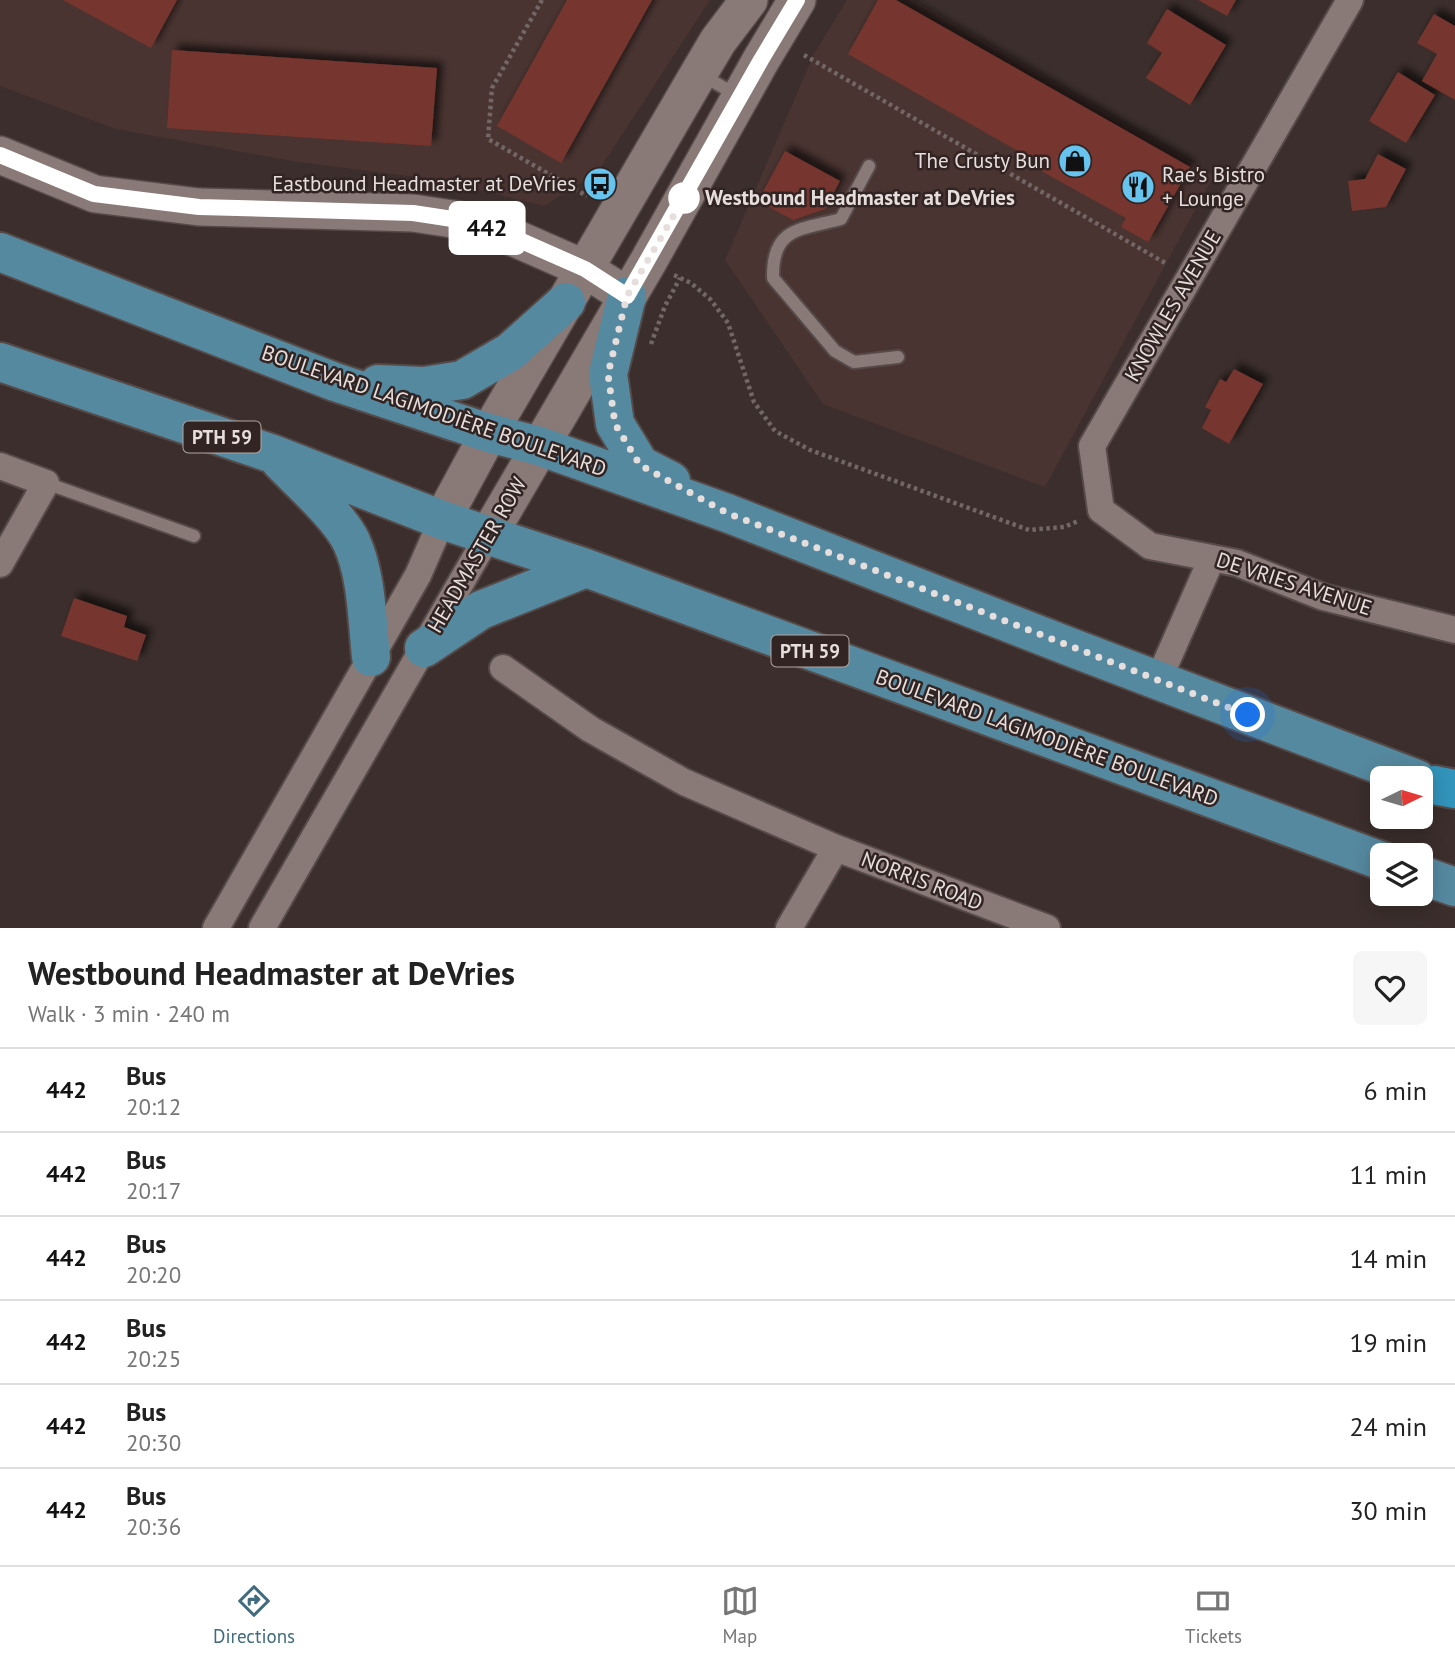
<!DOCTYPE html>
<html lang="en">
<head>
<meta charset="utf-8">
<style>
  :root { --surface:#fff; --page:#f6f6f6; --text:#222; --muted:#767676; --line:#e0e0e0; --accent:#416b7e }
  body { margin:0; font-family:"PT Sans",sans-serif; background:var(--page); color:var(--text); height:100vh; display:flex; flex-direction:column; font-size:26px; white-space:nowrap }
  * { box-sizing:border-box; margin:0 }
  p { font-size:23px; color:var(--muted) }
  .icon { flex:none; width:38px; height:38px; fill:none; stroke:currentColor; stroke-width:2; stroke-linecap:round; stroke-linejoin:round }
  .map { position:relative; height:928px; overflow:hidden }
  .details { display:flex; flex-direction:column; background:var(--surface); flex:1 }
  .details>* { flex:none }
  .badge { padding:0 14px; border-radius:5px; font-size:24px; line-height:46px }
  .needle { width:46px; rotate:85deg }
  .controls { position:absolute; left:1370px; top:766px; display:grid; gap:14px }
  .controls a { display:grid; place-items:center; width:63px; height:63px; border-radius:10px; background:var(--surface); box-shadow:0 4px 18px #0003; font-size:35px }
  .you { position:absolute; width:35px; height:35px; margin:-18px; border:5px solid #fff; border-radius:50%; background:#1a73e8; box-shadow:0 0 0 10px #1a73e833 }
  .map>.badge { position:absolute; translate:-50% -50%; box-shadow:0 0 0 4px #fff }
  .round { display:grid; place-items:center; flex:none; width:74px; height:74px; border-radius:10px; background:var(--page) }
  .head { display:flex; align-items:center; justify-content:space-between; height:119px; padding:0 28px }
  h1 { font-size:33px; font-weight:600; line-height:52px }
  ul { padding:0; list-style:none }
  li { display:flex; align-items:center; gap:21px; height:84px; padding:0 28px; border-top:2px solid var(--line) }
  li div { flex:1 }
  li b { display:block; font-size:26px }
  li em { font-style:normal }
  li .badge { min-width:77px; font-weight:700; text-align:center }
  .tab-bar { display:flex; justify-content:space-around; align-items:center; height:98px; border-top:2px solid var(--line); background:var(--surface); font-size:19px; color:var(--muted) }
  .tab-bar a { display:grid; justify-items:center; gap:4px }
  .tab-bar .selected { color:var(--accent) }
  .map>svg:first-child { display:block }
</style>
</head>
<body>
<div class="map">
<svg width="1455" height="928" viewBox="0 0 1455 928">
  <defs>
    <filter id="shadow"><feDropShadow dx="6" dy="-6" stdDeviation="3.5" flood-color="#0009"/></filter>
  </defs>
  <rect width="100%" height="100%" fill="#3b2e2c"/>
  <path fill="#493431" d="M 0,0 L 710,0 L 597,173 L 544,206 L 440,180 L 298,162 L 116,129 L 0,86 Z
    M 847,0 L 913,0 L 1214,175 L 1045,487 L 823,404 L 725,260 L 814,54 Z"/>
  <path fill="#76362d" filter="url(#shadow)" d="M 63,0 L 177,0 L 151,48 Z
    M 567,0 L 652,0 L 561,163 L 497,126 Z
    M 878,0 L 896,0 L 1190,167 L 1148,242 L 1121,227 L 1126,218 L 1036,168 L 1039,163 L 848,54 Z
    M 1198,0 L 1236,0 L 1227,16 Z
    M 1167,9 L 1226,45 L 1190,105 L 1146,78 L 1162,53 L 1147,43 Z
    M 1434,14 L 1455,26 L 1455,100 L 1422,81 L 1437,54 L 1417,43 Z
    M 172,50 L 437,68 L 431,146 L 167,128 Z
    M 1398,72 L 1435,95 L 1406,143 L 1369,121 Z
    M 785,151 L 840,181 L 825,209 L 793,220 L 758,201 Z
    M 1378,154 L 1406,169 L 1386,207 L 1352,211 L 1348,181 L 1365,179 Z
    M 1234,369 L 1263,384 L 1229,444 L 1202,428 L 1211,410 L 1205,407 L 1220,379 L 1226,382 Z
    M 74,598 L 127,616 L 124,627 L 146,635 L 137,661 L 61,636 Z"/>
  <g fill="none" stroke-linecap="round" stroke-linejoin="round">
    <defs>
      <path id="lane" d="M 702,75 L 738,96
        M 869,166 L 841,219 C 800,230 772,227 773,278 L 835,351 L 854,362 L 898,357
        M 46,483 L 194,536"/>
      <path id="street" d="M 1350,0 L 1092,446 L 1101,510 L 1150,546 L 1237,563 L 1323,597 L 1455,630
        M 0,466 L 46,483 L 0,564
        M 503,668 L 590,729 L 684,782 L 836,848 L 1047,928
        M 1158,681 L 1212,558
        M 216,928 L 418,575 L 442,520
        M 262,928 L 489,534
        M 789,928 L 836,848"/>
      <path id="secondary" d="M 0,155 L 95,194 L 199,207 L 413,213 L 459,220 L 501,232 L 585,269 L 627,296
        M 442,520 L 489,433 L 699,73 L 718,41 L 749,0
        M 489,534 L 648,262 L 761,60 L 797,0"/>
      <path id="primary" d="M 0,252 L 335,382 L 489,433 L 539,446 L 727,513 L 1078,650 L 1417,779
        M 627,296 L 608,374 L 615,424 L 640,465 L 671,481
        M 0,362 L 273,454 L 442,520 L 586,568 L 1382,861
        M 378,384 L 424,386 L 462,380 L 510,352 L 566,302
        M 280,461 C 300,482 338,515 351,541 C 367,575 367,620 371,657
        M 424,648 L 481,610 L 586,568
        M 1421,875 L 1455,887"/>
      <path id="highway" d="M 1434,785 L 1455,789"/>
    </defs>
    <use href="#lane" stroke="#554a48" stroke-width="16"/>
    <use href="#street" stroke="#554a48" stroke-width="30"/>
    <use href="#secondary" stroke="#554a48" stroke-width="40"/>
    <use href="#primary" stroke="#554a48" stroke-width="42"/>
    <use href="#highway" stroke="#554a48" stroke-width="42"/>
    <path stroke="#736765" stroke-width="4.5" stroke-dasharray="3.5 3.5" stroke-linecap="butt" d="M 542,0 L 492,88 L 488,139 L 587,196
      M 804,55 L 1167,264
      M 674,275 L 691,283 L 711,300 L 728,323 L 754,402 L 775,431 L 810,450 L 1029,530 L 1064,527 L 1078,521
      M 651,344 L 665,306 L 680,278"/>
    <use href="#lane" stroke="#897977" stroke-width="12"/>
    <use href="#street" stroke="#897977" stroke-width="26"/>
    <use href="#secondary" stroke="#897977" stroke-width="37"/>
    <use href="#primary" stroke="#5589a0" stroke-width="38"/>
    <use href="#highway" stroke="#3293bb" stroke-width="38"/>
  </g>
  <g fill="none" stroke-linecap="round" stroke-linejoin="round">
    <defs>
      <path id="line" d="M 0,155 L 94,194 L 199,207 L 413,213 L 459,220 L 501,232 L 585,269 L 627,296 L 761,60 L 797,0"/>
    </defs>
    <use href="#line" stroke="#fff" stroke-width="16"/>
    <use href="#line" stroke="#fff" stroke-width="10"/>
    <path stroke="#e6dedc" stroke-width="7" stroke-dasharray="0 12.6" d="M 684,198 L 688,191 L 627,296 L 608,374 L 615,424 L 640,465 L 727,513 L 1248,715"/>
  </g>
  <defs>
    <symbol id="shop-disc" viewBox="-11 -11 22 22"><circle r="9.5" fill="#66c4ef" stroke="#312422"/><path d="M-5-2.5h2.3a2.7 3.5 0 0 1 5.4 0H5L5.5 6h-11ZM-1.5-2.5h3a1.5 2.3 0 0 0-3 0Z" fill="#111"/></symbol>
    <symbol id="bus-disc" viewBox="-11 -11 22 22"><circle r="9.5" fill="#66c4ef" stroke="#312422"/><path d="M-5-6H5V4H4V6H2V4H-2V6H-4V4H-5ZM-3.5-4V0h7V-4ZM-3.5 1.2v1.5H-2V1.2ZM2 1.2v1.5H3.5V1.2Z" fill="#111"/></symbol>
    <symbol id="restaurant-disc" viewBox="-11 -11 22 22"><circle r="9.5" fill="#66c4ef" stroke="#312422"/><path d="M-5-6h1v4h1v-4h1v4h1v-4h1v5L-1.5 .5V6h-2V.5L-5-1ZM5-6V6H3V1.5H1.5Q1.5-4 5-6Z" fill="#111"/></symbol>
  </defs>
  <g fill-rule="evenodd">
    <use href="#shop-disc" x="1056" y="142" width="38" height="38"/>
    <use href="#bus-disc" x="581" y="165" width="38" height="38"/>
    <use href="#restaurant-disc" x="1119" y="168" width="38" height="38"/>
  </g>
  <circle fill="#fff" stroke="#fff" stroke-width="3.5" cx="684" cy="198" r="14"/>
  <g text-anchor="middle" stroke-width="5" stroke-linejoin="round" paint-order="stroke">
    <g fill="#312422" stroke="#b0a6a4" stroke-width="2">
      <rect x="183.5" y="421.5" width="77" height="31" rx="5"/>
      <rect x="771.5" y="635.5" width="77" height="31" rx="5"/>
    </g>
    <g font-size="19" font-weight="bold" fill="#e6dedc">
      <text x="222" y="444">PTH 59</text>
      <text x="810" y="658">PTH 59</text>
    </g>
    <g font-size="21" fill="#e6dedc" stroke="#312422" text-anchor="end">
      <text x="1050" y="168">The Crusty Bun</text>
      <text x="1162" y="182" text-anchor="start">Rae's Bistro<tspan x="1162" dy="24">+ Lounge</tspan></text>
      <text x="576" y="191">Eastbound Headmaster at DeVries</text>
    </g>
    <g font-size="21" font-weight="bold" fill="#e6dedc" stroke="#312422" text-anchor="start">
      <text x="705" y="205">Westbound Headmaster at DeVries</text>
    </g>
    <g font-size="21" fill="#e6dedc" stroke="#312422">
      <text transform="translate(1173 306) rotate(-60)" y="7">KNOWLES AVENUE</text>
      <text transform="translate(434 411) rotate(19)" y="7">BOULEVARD LAGIMODIÈRE BOULEVARD</text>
      <text transform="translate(477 555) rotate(-60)" y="7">HEADMASTER ROW</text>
      <text transform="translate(1294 584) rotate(18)" y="7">DE VRIES AVENUE</text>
      <text transform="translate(1047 738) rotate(20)" y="7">BOULEVARD LAGIMODIÈRE BOULEVARD</text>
      <text transform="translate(922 881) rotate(21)" y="7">NORRIS ROAD</text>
    </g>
  </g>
</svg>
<div class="controls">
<a><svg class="needle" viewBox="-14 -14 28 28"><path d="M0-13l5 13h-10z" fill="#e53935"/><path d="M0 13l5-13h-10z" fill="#767676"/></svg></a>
<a><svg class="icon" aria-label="layers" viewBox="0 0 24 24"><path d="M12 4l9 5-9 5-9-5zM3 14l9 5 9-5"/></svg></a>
</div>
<div class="you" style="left:1248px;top:715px"></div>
<b class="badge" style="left:487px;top:228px;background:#fff;color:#111">442</b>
</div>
<section class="details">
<div class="head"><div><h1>Westbound Headmaster at DeVries</h1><p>Walk · 3 min · 240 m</p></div><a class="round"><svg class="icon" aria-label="heart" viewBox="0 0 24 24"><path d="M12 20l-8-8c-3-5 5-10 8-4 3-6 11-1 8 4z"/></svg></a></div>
<ul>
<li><span class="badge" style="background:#fff;color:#111">442</span><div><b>Bus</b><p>20:12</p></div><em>6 min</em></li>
<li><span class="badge" style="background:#fff;color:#111">442</span><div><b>Bus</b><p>20:17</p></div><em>11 min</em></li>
<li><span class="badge" style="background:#fff;color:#111">442</span><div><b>Bus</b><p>20:20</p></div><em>14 min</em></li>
<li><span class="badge" style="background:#fff;color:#111">442</span><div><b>Bus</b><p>20:25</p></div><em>19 min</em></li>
<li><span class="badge" style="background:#fff;color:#111">442</span><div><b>Bus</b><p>20:30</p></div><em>24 min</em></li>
<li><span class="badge" style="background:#fff;color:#111">442</span><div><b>Bus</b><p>20:36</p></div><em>30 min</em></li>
</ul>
</section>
<nav class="tab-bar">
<a class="selected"><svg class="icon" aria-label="directions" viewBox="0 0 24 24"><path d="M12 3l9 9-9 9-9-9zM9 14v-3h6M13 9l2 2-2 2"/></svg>Directions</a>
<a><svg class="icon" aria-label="map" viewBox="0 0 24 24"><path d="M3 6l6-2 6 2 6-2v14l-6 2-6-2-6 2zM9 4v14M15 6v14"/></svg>Map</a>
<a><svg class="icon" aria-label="tickets" viewBox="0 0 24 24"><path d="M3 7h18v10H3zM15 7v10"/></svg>Tickets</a>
</nav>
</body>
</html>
